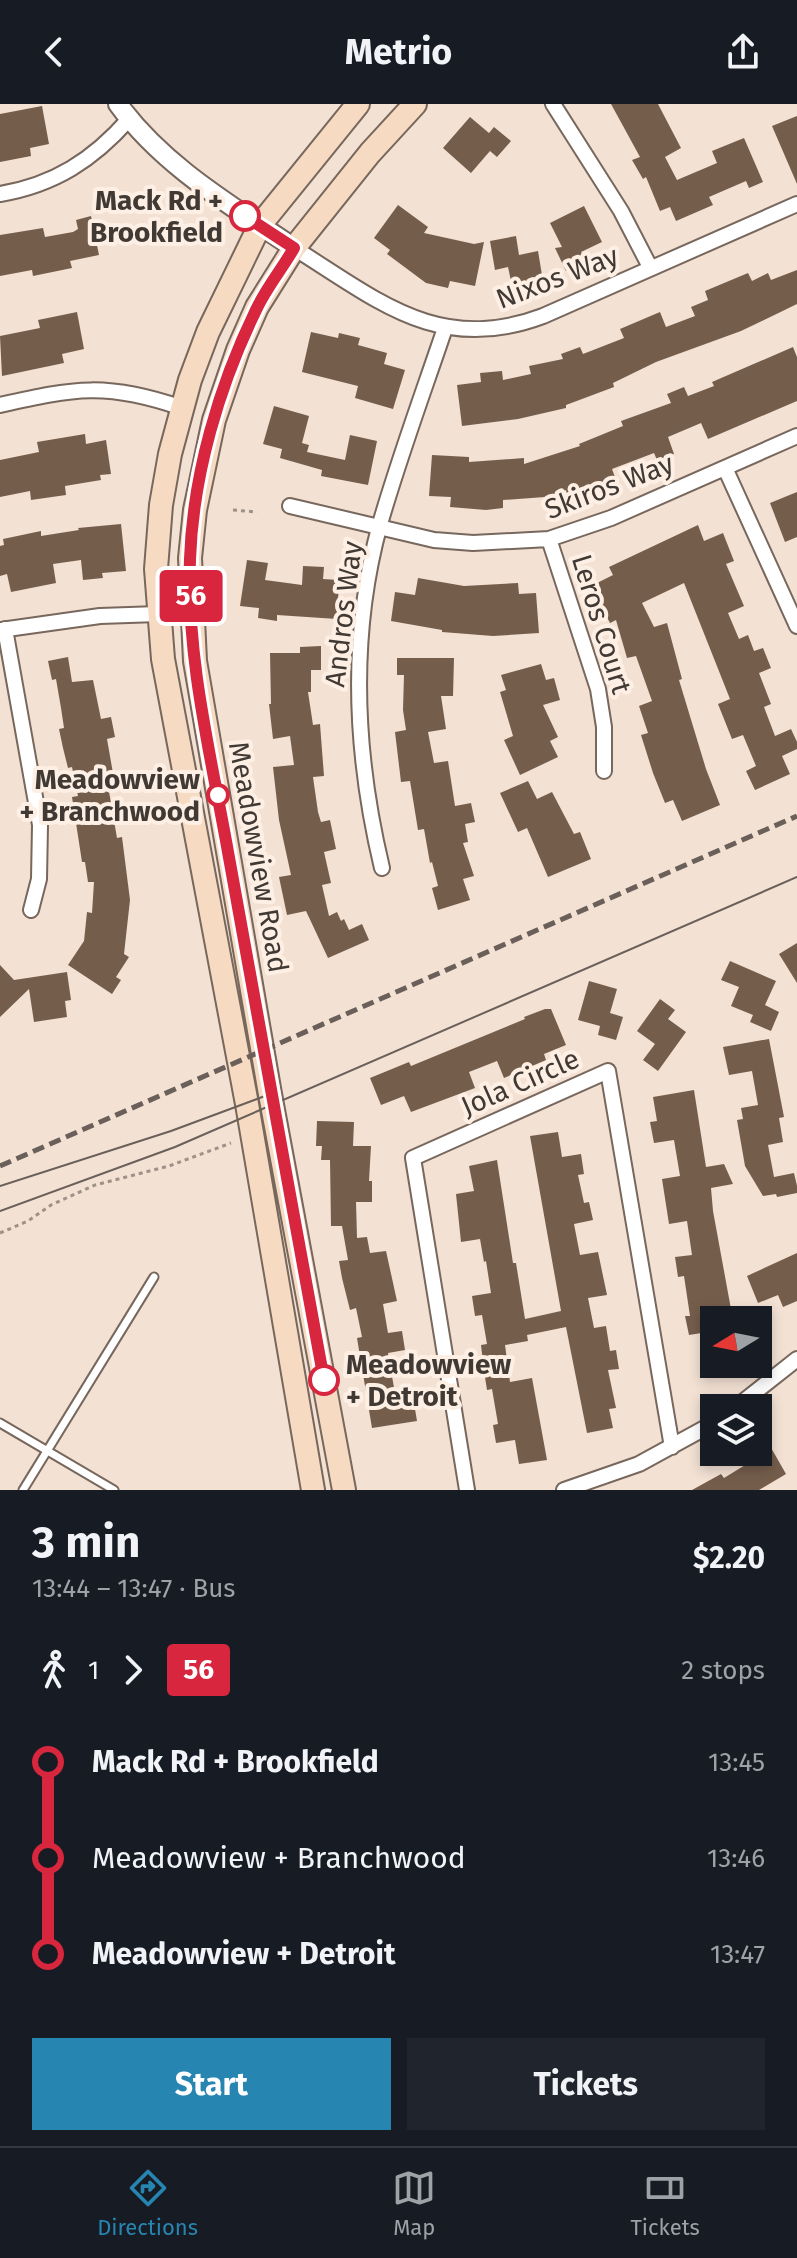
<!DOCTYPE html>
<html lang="en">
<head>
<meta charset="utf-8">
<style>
  :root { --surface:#171b24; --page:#20242c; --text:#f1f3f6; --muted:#9ea1a6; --line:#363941; --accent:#2785b1 }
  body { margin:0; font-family:"Fira Sans",sans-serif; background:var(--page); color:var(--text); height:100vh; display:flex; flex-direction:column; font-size:30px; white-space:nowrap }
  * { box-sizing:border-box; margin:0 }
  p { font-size:26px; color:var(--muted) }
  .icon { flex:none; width:44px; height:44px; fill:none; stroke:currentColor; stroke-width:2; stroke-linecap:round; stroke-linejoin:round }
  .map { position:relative; height:1386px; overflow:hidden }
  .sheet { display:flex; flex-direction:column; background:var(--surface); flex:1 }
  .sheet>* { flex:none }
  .badge { padding:0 16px; border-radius:6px; font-size:28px; line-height:52px }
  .needle { width:52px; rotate:260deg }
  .tools { position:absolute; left:700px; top:1202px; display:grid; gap:16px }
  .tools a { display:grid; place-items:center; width:72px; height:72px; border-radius:0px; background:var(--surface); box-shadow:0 4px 12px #0003; font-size:40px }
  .map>.badge { position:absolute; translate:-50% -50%; box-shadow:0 0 0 4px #fff }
  .legs { display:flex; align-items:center; gap:12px; height:88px; padding:0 32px; font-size:26px }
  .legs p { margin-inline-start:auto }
  .summary { display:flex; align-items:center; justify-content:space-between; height:136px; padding:0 32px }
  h1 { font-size:44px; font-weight:700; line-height:60px }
  .primary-button { display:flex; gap:16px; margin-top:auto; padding:16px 32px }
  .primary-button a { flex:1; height:92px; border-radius:0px; background:var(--accent); color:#fff; font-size:32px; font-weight:700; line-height:92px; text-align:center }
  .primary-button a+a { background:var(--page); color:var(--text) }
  ul { padding:0 32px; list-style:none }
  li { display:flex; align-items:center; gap:28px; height:96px; font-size:30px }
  li i { display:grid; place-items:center; width:12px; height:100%; margin:0 10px; background:currentColor }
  li i::after { content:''; width:20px; height:20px; margin:-10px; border:6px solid; border-radius:50%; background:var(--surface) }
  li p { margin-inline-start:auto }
  li:first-child i { background:linear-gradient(#0000 50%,currentColor 0) }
  li:last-child i { background:linear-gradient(currentColor 50%,#0000 0) }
  header { display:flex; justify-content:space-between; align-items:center; height:104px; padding:0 32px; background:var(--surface); font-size:36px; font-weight:700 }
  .dock { display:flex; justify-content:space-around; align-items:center; height:112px; border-top:2px solid var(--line); background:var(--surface); font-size:22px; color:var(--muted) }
  .dock a { display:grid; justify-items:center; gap:4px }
  .dock .on { color:var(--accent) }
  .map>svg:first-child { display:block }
</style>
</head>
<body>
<header><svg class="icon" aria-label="back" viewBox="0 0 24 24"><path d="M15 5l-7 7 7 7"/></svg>Metrio<svg class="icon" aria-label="share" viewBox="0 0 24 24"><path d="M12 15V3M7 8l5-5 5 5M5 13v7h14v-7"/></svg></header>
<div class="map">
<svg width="797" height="1386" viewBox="0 0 797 1386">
  <rect width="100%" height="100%" fill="#f3e1d4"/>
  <path fill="#745d4b" d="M 611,0 L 658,0 L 681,44 L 665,53 L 677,76 L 717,59 L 712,47 L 744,34 L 763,78 L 749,84 L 746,77 L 709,93 L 713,101 L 676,117 L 670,103 L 660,107 L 646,73 L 643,75 L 632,56 L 640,53 Z
    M 42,2 L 49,40 L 30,44 L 31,52 L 0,58 L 0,10 Z
    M 797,12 L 797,80 L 772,22 Z
    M 470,13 L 489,29 L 494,23 L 511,37 L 497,53 L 490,47 L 471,69 L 443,44 Z
    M 398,101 L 428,123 L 424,129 L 474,140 L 484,138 L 475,182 L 450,177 L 448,184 L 426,179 L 387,150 L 390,146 L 374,134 Z
    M 584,102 L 602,138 L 581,148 L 586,157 L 566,167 L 555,144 L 562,143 L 550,119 Z
    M 91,112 L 99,151 L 70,157 L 72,164 L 33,172 L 32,166 L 0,172 L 0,131 L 43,124 L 45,133 L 73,128 L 78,125 L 76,116 Z
    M 516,132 L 519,151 L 538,147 L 543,177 L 521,181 L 520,175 L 511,177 L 508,163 L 495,166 L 490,137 Z
    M 797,166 L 797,200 L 741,227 L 656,258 L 613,279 L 614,283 L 566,301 L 566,304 L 518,315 L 462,322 L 457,281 L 481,278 L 480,269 L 502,267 L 503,276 L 531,270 L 529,262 L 563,255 L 561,250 L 580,243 L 583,250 L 624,234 L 620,225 L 660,208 L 666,223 L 695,212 L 691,203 L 708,196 L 705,187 L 748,169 L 752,177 L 768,169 L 771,176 Z
    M 77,208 L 84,245 L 62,250 L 64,259 L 2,272 L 0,232 L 40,224 L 38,216 Z
    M 311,228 L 338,234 L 339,229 L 360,234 L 358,241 L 387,249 L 384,260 L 405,266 L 393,305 L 355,294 L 358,282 L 302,268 Z
    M 793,243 L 797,253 L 797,297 L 708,335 L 701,319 L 668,333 L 674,350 L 657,356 L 654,349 L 612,365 L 616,376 L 588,387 L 568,394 L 566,386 L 545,393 L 503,396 L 503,404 L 486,406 L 450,403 L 451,393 L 429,392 L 432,351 L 469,353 L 469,358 L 524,354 L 524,360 L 580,342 L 579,340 L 623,322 L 621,317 L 671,299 L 667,290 L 684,283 L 688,292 L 714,282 L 712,278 Z
    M 274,302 L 309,312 L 302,339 L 309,341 L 307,348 L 345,356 L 350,331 L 377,337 L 368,381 L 321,372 L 322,366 L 280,354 L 282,345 L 263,340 Z
    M 85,330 L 86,340 L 106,336 L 111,370 L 100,371 L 101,376 L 65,382 L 66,391 L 31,396 L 30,387 L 0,393 L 0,356 L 39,348 L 37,338 Z
    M 797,388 L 797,433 L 785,438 L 770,399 Z
    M 121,420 L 126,467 L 102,469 L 103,474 L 83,476 L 81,456 L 53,460 L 56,479 L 11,488 L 7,470 L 0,472 L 0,442 L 4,441 L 3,435 L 41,427 L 41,432 L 79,426 L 78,424 Z
    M 698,421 L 704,437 L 723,429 L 734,457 L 726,460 L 744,502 L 728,509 L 739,535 L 748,531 L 754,547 L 763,544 L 771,564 L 759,569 L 771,600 L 764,603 L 775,632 L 791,625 L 797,638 L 797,645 L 782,652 L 790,670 L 755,686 L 746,667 L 756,662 L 743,631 L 732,635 L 718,600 L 730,595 L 684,479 L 642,499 L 654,523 L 667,519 L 682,575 L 679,576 L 706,665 L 720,701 L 682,717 L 673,696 L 665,699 L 653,669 L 641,631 L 648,629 L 639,602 L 652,597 L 636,552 L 627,554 L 616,516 L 610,519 L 591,482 L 613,471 L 609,463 Z
    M 247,456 L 268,459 L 265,476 L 302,481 L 303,462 L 324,463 L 323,475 L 339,476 L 337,515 L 277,511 L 277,517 L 258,514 L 259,504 L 240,502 Z
    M 418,474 L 464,482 L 518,479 L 519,490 L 536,489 L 539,529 L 493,532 L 442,528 L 442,526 L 391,517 L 395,488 L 415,491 Z
    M 321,542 L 321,566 L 311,566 L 311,588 L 308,588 L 313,621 L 320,620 L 324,672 L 313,673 L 318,708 L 321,718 L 330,716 L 336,745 L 324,748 L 331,779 L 322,781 L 329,812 L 337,808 L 341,817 L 344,815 L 349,826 L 362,820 L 369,836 L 328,854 L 306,807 L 287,811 L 279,773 L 291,771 L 279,716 L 273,663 L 294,661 L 290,632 L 273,635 L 269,600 L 271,600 L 270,549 L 300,549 L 300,543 Z
    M 68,553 L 72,578 L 93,576 L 101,615 L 111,613 L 115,633 L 107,635 L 114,675 L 107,676 L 117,734 L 122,733 L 130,796 L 124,850 L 129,853 L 116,873 L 121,876 L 112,890 L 68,861 L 84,837 L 87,808 L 92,809 L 94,778 L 88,778 L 85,758 L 82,758 L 72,693 L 78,692 L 72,663 L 68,664 L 63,644 L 59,625 L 64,624 L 61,604 L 56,575 L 52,576 L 48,557 Z
    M 397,554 L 454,554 L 453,592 L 441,592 L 446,625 L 428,628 L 434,659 L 448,657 L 455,702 L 471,699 L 475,718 L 465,720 L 468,738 L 463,739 L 474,772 L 463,775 L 470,796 L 438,806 L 432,784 L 438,782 L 432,758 L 430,759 L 424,725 L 418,726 L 410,677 L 401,678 L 395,628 L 406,626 L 403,606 L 404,571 L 397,571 Z
    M 541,560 L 546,576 L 554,574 L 560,596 L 543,601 L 558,633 L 550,637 L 558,653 L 520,671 L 504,636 L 513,632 L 500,588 L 506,586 L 501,571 Z
    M 528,677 L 537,695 L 552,688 L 574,730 L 580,728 L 591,755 L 548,773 L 527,724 L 518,728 L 500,689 Z
    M 797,839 L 797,879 L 779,850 Z
    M 730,857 L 776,877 L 765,901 L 779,908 L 771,927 L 750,918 L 753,911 L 731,902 L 739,883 L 721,876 Z
    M 0,861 L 14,876 L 67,868 L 71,896 L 65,897 L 67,913 L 34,918 L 29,885 L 0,913 Z
    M 589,877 L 617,885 L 610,909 L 623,913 L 616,936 L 598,931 L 600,922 L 578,916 Z
    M 660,895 L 675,906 L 668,915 L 686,928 L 658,967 L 643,956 L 655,940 L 637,927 Z
    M 545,905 L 551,905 L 566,941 L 544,950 L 546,956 L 504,974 L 497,957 L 469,968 L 475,984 L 411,1008 L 404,992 L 381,1001 L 370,974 L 409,958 L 411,962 L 525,915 L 524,913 Z
    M 769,935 L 784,1013 L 779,1014 L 783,1038 L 768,1041 L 774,1073 L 794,1069 L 797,1082 L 797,1089 L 777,1093 L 776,1090 L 763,1092 L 745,1062 L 737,1016 L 743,1015 L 741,1004 L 758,1001 L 752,967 L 729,971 L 723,943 Z
    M 694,986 L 706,1063 L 724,1060 L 733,1080 L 711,1084 L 713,1107 L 733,1216 L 714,1216 L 714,1227 L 689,1231 L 685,1212 L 690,1212 L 684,1172 L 678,1173 L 675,1153 L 692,1151 L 687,1117 L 669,1120 L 662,1075 L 680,1072 L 674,1036 L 654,1039 L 650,1018 L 657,1017 L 653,993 Z
    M 317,1017 L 354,1018 L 353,1042 L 371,1042 L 369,1077 L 372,1077 L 372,1098 L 356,1098 L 357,1134 L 367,1133 L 370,1149 L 386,1147 L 397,1197 L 383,1200 L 388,1229 L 402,1227 L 405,1246 L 388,1249 L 397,1301 L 414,1299 L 417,1317 L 372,1324 L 357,1234 L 362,1233 L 356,1204 L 350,1206 L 342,1174 L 339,1157 L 348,1156 L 342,1122 L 331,1122 L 330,1056 L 321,1056 L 322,1042 L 316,1042 Z
    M 558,1028 L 562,1053 L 581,1050 L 584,1070 L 578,1071 L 584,1099 L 589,1098 L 593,1116 L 574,1120 L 580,1151 L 598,1148 L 607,1191 L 588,1194 L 594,1224 L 606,1222 L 610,1247 L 616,1246 L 619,1265 L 608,1266 L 616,1304 L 609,1305 L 613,1324 L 587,1329 L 566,1223 L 527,1231 L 528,1237 L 505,1241 L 510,1278 L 532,1274 L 547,1356 L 519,1360 L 515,1336 L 496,1339 L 493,1321 L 498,1320 L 492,1285 L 487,1286 L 484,1267 L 481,1241 L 487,1240 L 482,1211 L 475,1212 L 472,1192 L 491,1189 L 486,1157 L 484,1158 L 480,1135 L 461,1138 L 456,1090 L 474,1087 L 469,1062 L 497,1056 L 513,1159 L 516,1159 L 525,1215 L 561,1207 L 530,1032 Z
    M 797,1149 L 797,1197 L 783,1203 L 778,1191 L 758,1199 L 747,1172 Z
    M 758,1321 L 786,1370 L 759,1386 L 692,1386 L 721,1370 L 724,1374 L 755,1355 L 751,1348 L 758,1348 Z"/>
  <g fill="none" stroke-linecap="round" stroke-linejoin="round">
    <defs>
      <path id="service" d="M 0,1319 L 114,1386
        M 23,1386 L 154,1173"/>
      <path id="minor" d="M 553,0 L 621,107 L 650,163
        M 0,90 C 54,81 93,56 129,15
        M 294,144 C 379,197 439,251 543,212 L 797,100
        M 0,301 C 75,284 107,278 182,304
        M 725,364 L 797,522
        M 290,402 L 434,436 L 473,439 L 549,435 L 611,414 L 797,332
        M 549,435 L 598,585 L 604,623 L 604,667
        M 5,525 L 40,721 L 39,775 L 31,806
        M 0,526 L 100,512 L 158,510
        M 382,764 C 355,651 349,533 380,420 C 399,354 423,289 445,224
        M 735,1304 L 797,1255
        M 467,1386 L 413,1054 L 608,967 L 672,1343
        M 564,1386 L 639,1360 L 714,1319"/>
      <path id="tertiary" d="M 118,0 C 163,62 232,102 294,144"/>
      <path id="secondary" d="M 313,1386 L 247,1000 L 163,555 L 156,465 L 161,401 L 170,350 L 190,276 L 208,228 L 260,121 L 358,0
        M 344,1386 L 270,990 L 195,557 L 190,454 L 195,406 L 214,316 L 238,246 L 257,203 L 294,144 L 370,49 L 415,0"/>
    </defs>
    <use href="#service" stroke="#77675c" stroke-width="11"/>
    <use href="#minor" stroke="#77675c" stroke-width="18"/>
    <use href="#tertiary" stroke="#77675c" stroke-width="22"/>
    <use href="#secondary" stroke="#77675c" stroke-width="26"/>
    <path stroke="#9e9188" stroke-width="3" stroke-dasharray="4 4" stroke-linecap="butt" d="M 233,406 L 257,408
      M 0,1129 L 28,1117 L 51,1101 L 95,1081 L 169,1062 L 231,1039"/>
    <use href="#service" stroke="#fff" stroke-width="7"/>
    <use href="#minor" stroke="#fff" stroke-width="14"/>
    <use href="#tertiary" stroke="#fff" stroke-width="18"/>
    <use href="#secondary" stroke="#f6dbc2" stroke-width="22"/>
    <path stroke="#6a6059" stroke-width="2" d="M 0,1082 L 171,1027 L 265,992
      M 0,1107 L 175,1043 L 797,773"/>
    <path stroke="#6a6059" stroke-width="5" stroke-dasharray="12 6" stroke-linecap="butt" d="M 0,1062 L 797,712"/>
  </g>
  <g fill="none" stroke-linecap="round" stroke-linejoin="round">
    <defs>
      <path id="line-1" d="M 245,112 L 294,144 C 282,165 266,184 256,206 C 219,282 193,370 190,455 C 186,553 211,652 228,748 C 259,924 292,1100 324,1276"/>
    </defs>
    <use href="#line-1" stroke="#fff" stroke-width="18"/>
    <use href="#line-1" stroke="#d7263d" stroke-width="12"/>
  </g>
  <g fill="#fff" stroke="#d7263d" stroke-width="4">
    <circle cx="245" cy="112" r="14"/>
    <circle cx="218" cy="691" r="10"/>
    <circle cx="324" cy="1276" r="14"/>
  </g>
  <g text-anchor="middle" stroke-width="8" stroke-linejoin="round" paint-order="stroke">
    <g font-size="28" font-weight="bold" fill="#403934" stroke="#feefe4" text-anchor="end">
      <text x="223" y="106">Mack Rd +<tspan x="223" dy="32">Brookfield</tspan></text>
      <text x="200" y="685">Meadowview<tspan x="200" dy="32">+ Branchwood</tspan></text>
      <text x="346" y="1270" text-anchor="start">Meadowview<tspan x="346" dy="32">+ Detroit</tspan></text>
    </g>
    <g font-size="28" fill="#403934" stroke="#feefe4">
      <text transform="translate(557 173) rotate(-21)" y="10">Nixos Way</text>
      <text transform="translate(609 382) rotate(-21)" y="10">Skiros Way</text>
      <text transform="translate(343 510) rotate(-83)" y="10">Andros Way</text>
      <text transform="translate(602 520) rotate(73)" y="10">Leros Court</text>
      <text transform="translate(259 753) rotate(80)" y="10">Meadowview Road</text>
      <text transform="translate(520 978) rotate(-24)" y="10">Jola Circle</text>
    </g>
  </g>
</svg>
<div class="tools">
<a><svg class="needle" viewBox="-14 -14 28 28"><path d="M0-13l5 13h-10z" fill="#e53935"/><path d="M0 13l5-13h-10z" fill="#9ea1a6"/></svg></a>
<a><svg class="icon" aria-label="layers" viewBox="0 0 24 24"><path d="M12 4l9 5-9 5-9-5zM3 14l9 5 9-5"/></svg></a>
</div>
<b class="badge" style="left:191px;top:492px;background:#d7263d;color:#fff">56</b>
</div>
<section class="sheet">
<div class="summary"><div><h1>3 min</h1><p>13:44 – 13:47 · Bus</p></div><b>$2.20</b></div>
<div class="legs"><svg class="icon" aria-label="walk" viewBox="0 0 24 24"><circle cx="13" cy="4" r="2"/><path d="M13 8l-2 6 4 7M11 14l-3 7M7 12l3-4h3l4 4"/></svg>1<svg class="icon" aria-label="forward" viewBox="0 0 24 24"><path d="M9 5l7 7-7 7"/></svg><b class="badge" style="background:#d7263d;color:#fff">56</b><p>2 stops</p></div>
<ul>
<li><i style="color:#d7263d"></i><b>Mack Rd + Brookfield</b><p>13:45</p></li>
<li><i style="color:#d7263d"></i><span>Meadowview + Branchwood</span><p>13:46</p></li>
<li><i style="color:#d7263d"></i><b>Meadowview + Detroit</b><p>13:47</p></li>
</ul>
<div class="primary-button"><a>Start</a><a>Tickets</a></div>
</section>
<nav class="dock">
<a class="on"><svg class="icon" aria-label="directions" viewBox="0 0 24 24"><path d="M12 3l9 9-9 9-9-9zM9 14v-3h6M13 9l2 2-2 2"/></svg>Directions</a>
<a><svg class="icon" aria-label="map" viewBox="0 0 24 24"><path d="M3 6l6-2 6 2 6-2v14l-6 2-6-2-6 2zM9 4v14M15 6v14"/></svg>Map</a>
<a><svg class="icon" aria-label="tickets" viewBox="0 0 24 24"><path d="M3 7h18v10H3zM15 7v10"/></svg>Tickets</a>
</nav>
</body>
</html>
